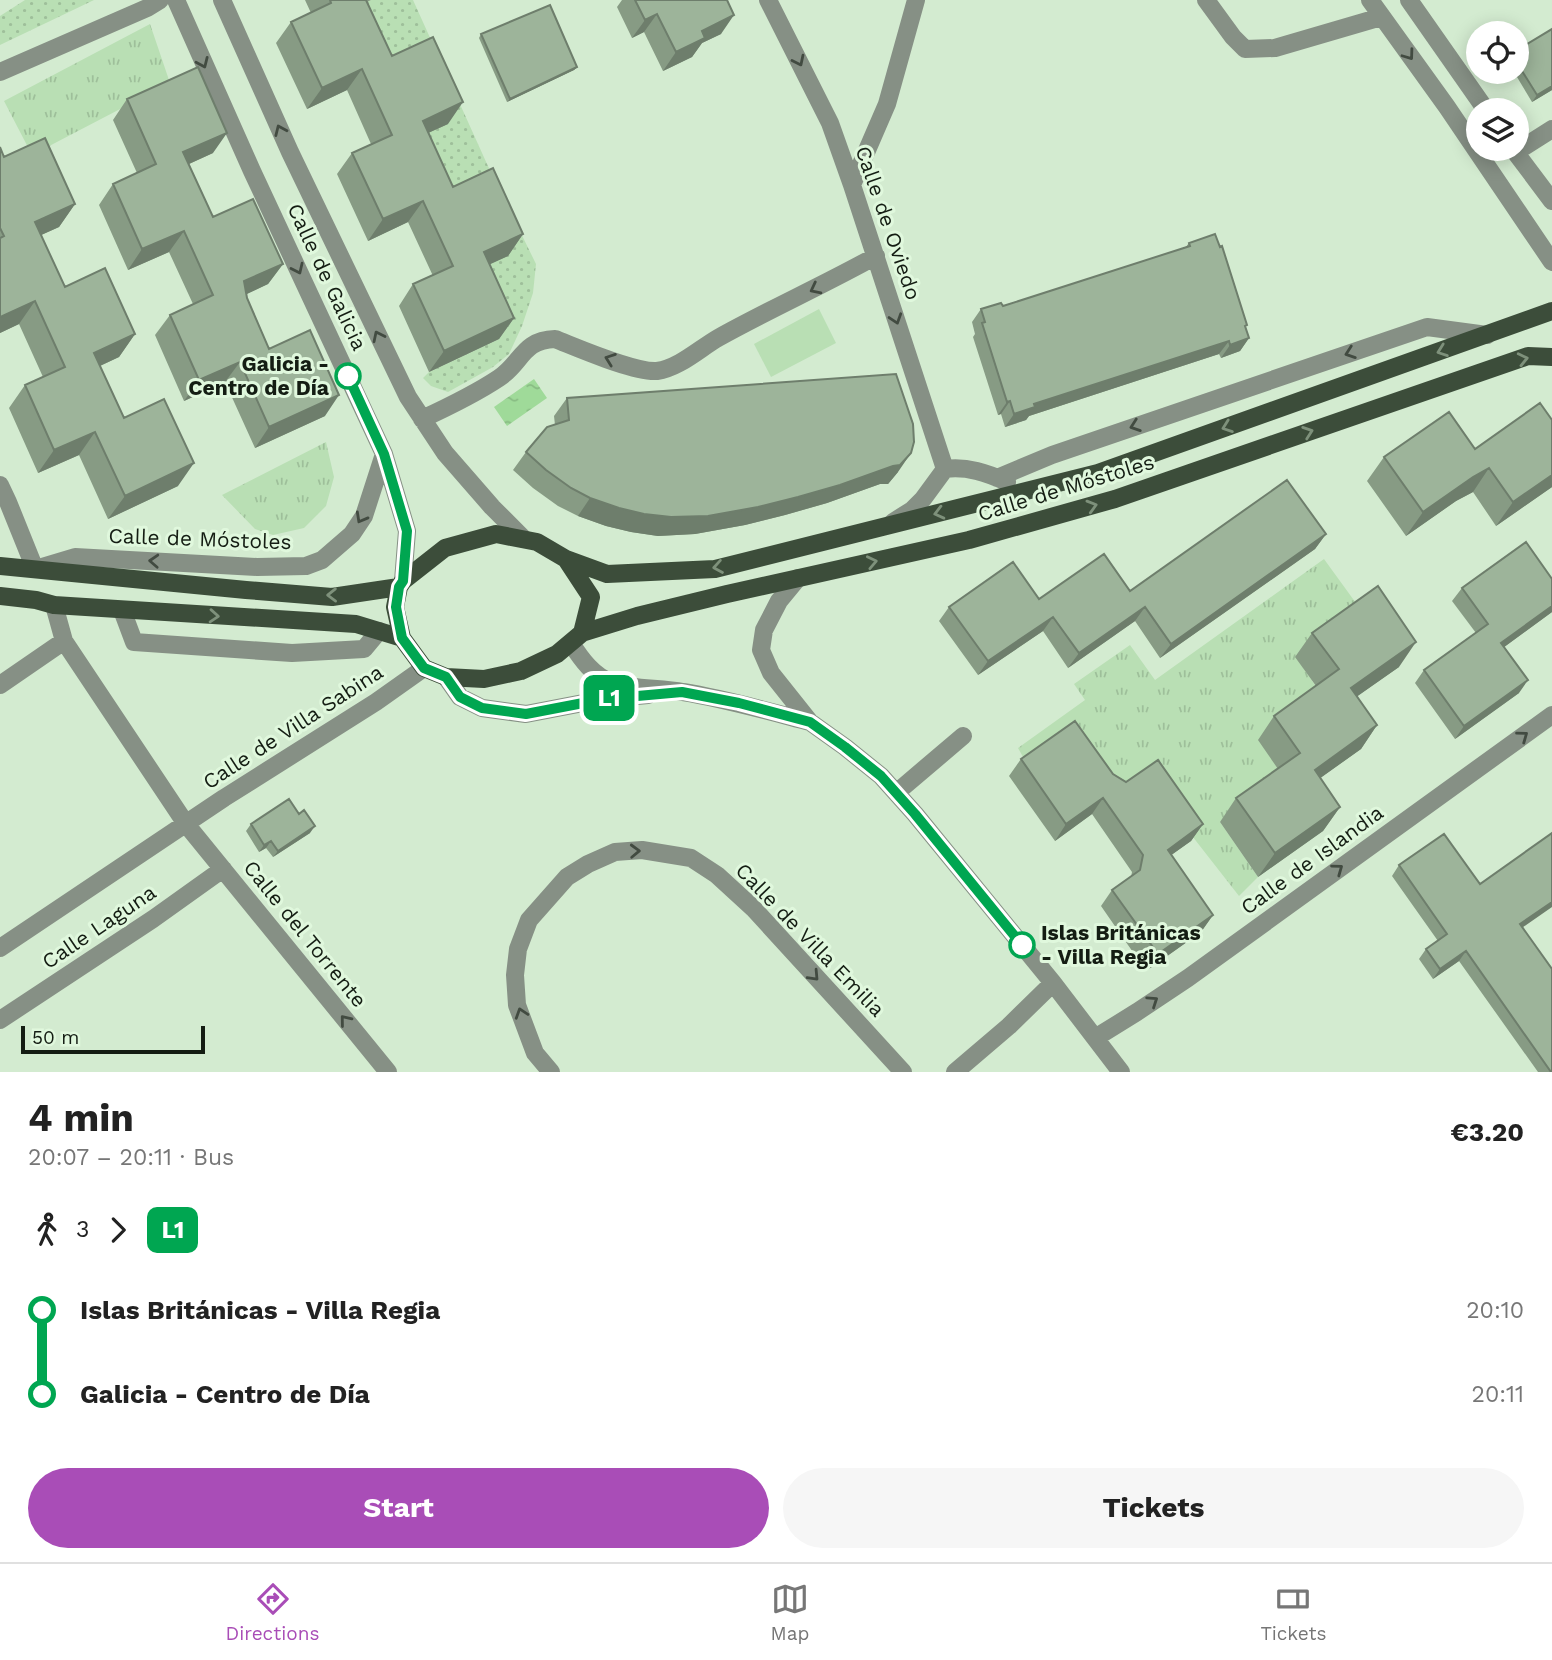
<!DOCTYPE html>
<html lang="en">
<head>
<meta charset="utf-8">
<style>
  :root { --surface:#fff; --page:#f6f6f6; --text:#222; --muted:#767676; --line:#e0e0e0; --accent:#a94db7 }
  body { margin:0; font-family:"Work Sans",sans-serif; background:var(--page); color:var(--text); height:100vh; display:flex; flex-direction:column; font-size:26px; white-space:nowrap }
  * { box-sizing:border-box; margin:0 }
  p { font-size:23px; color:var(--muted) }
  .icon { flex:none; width:38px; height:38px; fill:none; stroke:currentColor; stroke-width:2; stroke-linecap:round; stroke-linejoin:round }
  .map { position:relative; height:1072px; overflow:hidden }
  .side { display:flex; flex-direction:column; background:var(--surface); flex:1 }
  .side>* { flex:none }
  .badge { padding:0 14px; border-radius:10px; font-size:24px; line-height:46px }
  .tools { position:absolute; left:1466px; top:21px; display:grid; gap:14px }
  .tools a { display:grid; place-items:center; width:63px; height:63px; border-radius:50%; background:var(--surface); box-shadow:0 4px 18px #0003; font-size:35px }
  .scale { position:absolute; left:21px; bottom:18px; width:184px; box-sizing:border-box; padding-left:7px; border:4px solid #141d13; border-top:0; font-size:19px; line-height:24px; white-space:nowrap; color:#141d13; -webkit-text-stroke:5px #e0f8dd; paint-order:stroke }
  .map>.badge { position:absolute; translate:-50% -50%; box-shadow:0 0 0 4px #fff }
  .legs { display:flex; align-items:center; gap:10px; height:77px; padding:0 28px; font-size:23px }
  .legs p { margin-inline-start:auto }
  .summary { display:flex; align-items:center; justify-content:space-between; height:119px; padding:0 28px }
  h1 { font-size:38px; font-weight:700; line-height:52px }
  .cta { display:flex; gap:14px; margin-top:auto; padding:14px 28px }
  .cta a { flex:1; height:80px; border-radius:42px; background:var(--accent); color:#fff; font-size:28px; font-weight:700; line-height:80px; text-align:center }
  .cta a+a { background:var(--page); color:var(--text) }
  ul { padding:0 28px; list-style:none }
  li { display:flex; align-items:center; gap:24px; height:84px; font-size:26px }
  li i { display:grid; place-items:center; width:10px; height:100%; margin:0 9px; background:currentColor }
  li i::after { content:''; width:18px; height:18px; margin:-9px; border:5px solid; border-radius:50%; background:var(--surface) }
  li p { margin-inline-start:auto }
  li:first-child i { background:linear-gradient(#0000 50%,currentColor 0) }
  li:last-child i { background:linear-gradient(currentColor 50%,#0000 0) }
  .menu { display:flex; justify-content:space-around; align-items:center; height:98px; border-top:2px solid var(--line); background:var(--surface); font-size:19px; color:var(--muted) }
  .menu a { display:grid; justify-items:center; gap:4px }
  .menu .on { color:var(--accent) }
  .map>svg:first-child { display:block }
</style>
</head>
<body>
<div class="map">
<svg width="1552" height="1072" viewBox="0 0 1552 1072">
  <defs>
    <pattern id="grass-dots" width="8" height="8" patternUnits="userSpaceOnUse" patternTransform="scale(1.75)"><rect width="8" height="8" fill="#b9dfb4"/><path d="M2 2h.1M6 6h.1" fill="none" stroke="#9ebf9a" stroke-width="1.8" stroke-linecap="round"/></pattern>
    <pattern id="park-tufts" width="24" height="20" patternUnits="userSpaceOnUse" patternTransform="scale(1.75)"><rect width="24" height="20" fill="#b9dfb4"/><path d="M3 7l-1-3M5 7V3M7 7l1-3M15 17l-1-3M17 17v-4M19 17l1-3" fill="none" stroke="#9ebf9a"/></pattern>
    <pattern id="water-ripples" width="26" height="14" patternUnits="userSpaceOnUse" patternTransform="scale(1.75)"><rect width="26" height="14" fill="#9fda99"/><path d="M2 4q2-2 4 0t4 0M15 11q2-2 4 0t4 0" fill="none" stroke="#88bb83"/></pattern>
  </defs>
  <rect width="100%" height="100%" fill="#d3ebd0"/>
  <path fill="url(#grass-dots)" d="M 25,0 L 94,0 L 0,45 L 0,16 Z
    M 371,0 L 413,0 L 487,164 L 536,264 L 533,293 L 522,326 L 509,354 L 493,367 L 448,392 L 431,386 L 423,378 L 429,372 L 499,339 L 469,273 L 508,255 L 438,208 L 347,11 Z"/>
  <path fill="url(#park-tufts)" d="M 150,24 L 170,83 L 32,155 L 4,101 Z
    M 326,442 L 334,477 L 326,506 L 304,528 L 273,535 L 255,529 L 222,495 Z
    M 1324,559 L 1361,610 L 1296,657 L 1321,694 L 1284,776 L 1220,822 L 1258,877 L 1239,896 L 1146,777 L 1109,802 L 1027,764 L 1018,748 L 1085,700 L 1074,684 L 1130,645 L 1155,680 Z"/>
  <path fill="#b9dfb4" d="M 819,309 L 836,343 L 771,377 L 754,344 Z"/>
  <path fill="url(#water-ripples)" d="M 534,379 L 547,398 L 507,426 L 494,407 Z"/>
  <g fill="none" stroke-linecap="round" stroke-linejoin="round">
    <path stroke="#869085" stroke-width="18" d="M 176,0 L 252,171 L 384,454 L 407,531 L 403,581
      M 222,0 L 290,152 L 408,397 L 445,453 L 492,507 L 524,539
      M 768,0 L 830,123 L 852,185 L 945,469
      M 1206,0 L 1233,37 L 1245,49 L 1275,48 L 1381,17
      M 1370,0 L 1447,107 L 1552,262
      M 1409,0 L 1486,110
      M 0,72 L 147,8 L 160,0
      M 1513,149 L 1552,201
      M 1516,152 L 1552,129
      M 852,185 L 887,104 L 916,0
      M 422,419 C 448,407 475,394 499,378 C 522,363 522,340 555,339 C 578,348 635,373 657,371 C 679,368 699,349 718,338 C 770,309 824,285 876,256
      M 997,478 L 1052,455 L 1427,327 L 1487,335
      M 0,485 L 8,502 L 35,569 L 75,557 L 257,567 L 306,566 L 322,560 L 352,534 L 364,516 L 384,454
      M 893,522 L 912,510 L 923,499 L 945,469 C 967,466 987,473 1007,482
      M 798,578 L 779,601 L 764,630 L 761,650 L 771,673 L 810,722 L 845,747 L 881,776 L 915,814 L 1053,983 L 1121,1072
      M 54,605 L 64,641 L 186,824 L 388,1072
      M 122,610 L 134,642 L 292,653 L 364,649 L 379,631
      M 571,643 C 581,659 594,677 613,683 C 633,689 662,688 683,692 C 726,699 768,711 810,722
      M 446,677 L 460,697 L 482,708 L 526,714 L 604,699 L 648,695
      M 0,685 L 64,641
      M 896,793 L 963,736
      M 0,948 L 224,798 L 376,702 L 424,668
      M 0,1020 L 153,919 L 223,869
      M 1095,1038 L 1137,1012 L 1188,978 L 1552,715
      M 551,1072 L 535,1053 L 517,1005 L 515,975 L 518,949 L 529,920 L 567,877 L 588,864 L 615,852 L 642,850 L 691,858 L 717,875 L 753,908 L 903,1072
      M 955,1072 L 1009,1026 L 1053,983"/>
    <path stroke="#3c4d3a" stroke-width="18" d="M 496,534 L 537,542 L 566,559 L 591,597 L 582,633 L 557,654 L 521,671 L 484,679 L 446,677 L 424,668 L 402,638 L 395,607 L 399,587 L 403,581 L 445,548 Z
      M 566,559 L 607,574 L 715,569 L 958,508 L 1098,473 L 1552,311
      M 0,566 L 246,590 L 332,597 L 399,587
      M 0,596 L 36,600 L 54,605 L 356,624 L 402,638
      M 582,633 L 637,616 L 727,594 L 969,540 L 1115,499 L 1528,356 L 1552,357"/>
  </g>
  <path fill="#879b84" d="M 305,0 L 371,0 L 367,2 L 392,56 L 448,124 L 428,133 L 453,187 L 523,234 L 508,256 L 489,264 L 514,318 L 499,339 L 429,372 L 399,306 L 413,284 L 433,276 L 408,222 L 368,241 L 337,174 L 352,153 L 371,144 L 347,90 L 307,109 L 276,43 L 291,22 L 311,13 Z
    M 622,0 L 727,0 L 721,34 L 702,43 L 692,57 L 663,71 L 644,32 L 632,38 L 617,7 Z
    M 1552,29 L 1552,90 L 1532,102 L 1514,72 L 1517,72 L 1517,50 Z
    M 481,34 L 577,67 L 574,70 L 507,102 L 479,38 Z
    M 127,99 L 213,153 L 189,164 L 213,217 L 283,264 L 268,284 L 246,294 L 247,298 L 269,349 L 325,416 L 255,448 L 225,382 L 184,401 L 155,335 L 170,315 L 193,304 L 169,252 L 128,270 L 99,205 L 113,184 L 137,173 L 113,120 Z
    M 0,147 L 4,157 L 75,204 L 59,227 L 41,235 L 65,287 L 135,334 L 119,357 L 100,366 L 124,418 L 178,486 L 108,519 L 79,455 L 38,473 L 9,408 L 25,385 L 43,377 L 19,324 L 0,333 Z
    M 1189,243 L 1247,325 L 1245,327 L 1249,338 L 1240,351 L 1221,358 L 1219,354 L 1029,416 L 1026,420 L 1005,427 L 1001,414 L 998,415 L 973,337 L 975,334 L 972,322 L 981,309 L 1003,306 L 1185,248 Z
    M 567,398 L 898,472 L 888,484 L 880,484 L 827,503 L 785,515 L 745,525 L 695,534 L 658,536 L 631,532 L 606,526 L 578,516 L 558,506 L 533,488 L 513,470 L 526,452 L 555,425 L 554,416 Z
    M 1552,420 L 1552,487 L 1496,526 L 1473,492 L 1456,501 L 1406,536 L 1367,481 L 1384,457 L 1475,449 Z
    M 1326,534 L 1315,549 L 1160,658 L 1135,621 L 1068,668 L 1043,631 L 978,675 L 939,621 L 949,607 L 1130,591 Z
    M 1552,579 L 1552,612 L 1504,647 L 1519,693 L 1455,739 L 1415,683 L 1424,670 L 1476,633 L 1452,601 L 1462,588 Z
    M 1312,633 L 1399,667 L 1357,696 L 1377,725 L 1361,749 L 1320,778 L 1340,807 L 1323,831 L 1258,877 L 1220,822 L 1236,798 L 1278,769 L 1258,740 L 1274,716 L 1316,686 L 1295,657 Z
    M 1021,759 L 1113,774 L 1203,824 L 1191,841 L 1171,855 L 1213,915 L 1201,932 L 1146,971 L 1101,906 L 1112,890 L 1131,877 L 1132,872 L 1092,814 L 1055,841 L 1009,776 Z
    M 251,824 L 310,833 L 273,857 L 266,848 L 259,852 L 246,831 Z
    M 1399,865 L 1480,884 L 1523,928 L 1552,1072 L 1538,1072 L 1459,961 L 1433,979 L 1419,959 L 1426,949 L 1438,941 L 1392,876 Z"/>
  <path fill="#6e7e6c" d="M 657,14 L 644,32 L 632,38 L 645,20 Z
    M 734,15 L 721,34 L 702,43 L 692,57 L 663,71 L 676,52 L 702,31 Z
    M 577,67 L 574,70 L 507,102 L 510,99 Z
    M 362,69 L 347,90 L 307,109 L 322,88 Z
    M 1552,86 L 1552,90 L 1532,102 L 1537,95 Z
    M 463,102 L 448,124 L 408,142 L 423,121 Z
    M 227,133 L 213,153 L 169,173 L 183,152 Z
    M 423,201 L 408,222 L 368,241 L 383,219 Z
    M 75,204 L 59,227 L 19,245 L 35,222 Z
    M 184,231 L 169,252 L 128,270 L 142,249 Z
    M 523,234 L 508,256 L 469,274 L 484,252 Z
    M 283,264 L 268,284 L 230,302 L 244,281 Z
    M 35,301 L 19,324 L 0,333 L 0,317 Z
    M 514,318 L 499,339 L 429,372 L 444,351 Z
    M 135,334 L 119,357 L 78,376 L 94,353 Z
    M 1249,338 L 1240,351 L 1221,358 L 1230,345 Z
    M 1229,341 L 1219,354 L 1029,416 L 1026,420 L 1005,427 L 1014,414 L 1034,404 Z
    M 240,362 L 225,382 L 184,401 L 199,380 Z
    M 339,395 L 325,416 L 255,448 L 269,427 Z
    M 1010,401 L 1001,414 L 998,415 L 1007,402 Z
    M 95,432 L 79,455 L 38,473 L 54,450 Z
    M 911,453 L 898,472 L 888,484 L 880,484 L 827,503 L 785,515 L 745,525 L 695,534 L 658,536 L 631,532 L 606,526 L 578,516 L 590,498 Z
    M 194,463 L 178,486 L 108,519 L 125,496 Z
    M 1489,468 L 1473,492 L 1456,501 L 1406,536 L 1423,512 L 1473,477 Z
    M 1552,475 L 1552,487 L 1496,526 L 1513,502 Z
    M 1326,534 L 1315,549 L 1160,658 L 1171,644 Z
    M 1552,606 L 1552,612 L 1492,656 L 1501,643 Z
    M 1145,607 L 1135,621 L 1068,668 L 1079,653 Z
    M 1053,617 L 1043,631 L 978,675 L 988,661 Z
    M 1416,642 L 1399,667 L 1335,712 L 1351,688 Z
    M 1528,680 L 1519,693 L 1455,739 L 1464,726 Z
    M 1377,725 L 1361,749 L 1298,794 L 1315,770 Z
    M 1103,798 L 1092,814 L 1055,841 L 1066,824 Z
    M 1340,807 L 1323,831 L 1258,877 L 1275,853 Z
    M 1203,824 L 1191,841 L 1156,866 L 1168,850 Z
    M 315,826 L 310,833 L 273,857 L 278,851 Z
    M 271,841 L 266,848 L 259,852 L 264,845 Z
    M 1552,902 L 1552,907 L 1513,934 L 1520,924 Z
    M 1213,915 L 1201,932 L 1146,971 L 1158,954 Z
    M 1466,951 L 1459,961 L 1433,979 L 1440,969 Z"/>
  <path fill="#9db49a" stroke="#6e7e6c" stroke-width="2" d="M 330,0 L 366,0 L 392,56 L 433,37 L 463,102 L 423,121 L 453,187 L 493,168 L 523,234 L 484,252 L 514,318 L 444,351 L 413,284 L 453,266 L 423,201 L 383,219 L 352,153 L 392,135 L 362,69 L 322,88 L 291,22 L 331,3 Z
    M 635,0 L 727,0 L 734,15 L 702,31 L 705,38 L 676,52 L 657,14 L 645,20 Z
    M 550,5 L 577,67 L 510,99 L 481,34 Z
    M 1552,29 L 1552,86 L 1537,95 L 1517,63 L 1517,50 Z
    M 198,67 L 227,133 L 183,152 L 213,217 L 253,199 L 283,264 L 244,281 L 247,298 L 269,349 L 310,330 L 339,395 L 269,427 L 240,362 L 199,380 L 170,315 L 213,295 L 184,231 L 142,249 L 113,184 L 156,164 L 127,99 Z
    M 45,138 L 75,204 L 35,222 L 65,287 L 105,268 L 135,334 L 94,353 L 124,418 L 164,399 L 194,463 L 125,496 L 95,432 L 54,450 L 25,385 L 65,367 L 35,301 L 0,317 L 0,238 L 4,236 L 0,228 L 0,147 L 4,157 Z
    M 1215,234 L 1220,247 L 1222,246 L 1247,325 L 1245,326 L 1249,338 L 1230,345 L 1229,341 L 1034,404 L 1035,407 L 1014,414 L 1010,401 L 1007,402 L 982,323 L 985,322 L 981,309 L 1001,303 L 1003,306 L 1190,246 L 1189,243 Z
    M 896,374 L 913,424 L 914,442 L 911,453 L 900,465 L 893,466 L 840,485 L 798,497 L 758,507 L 708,516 L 671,517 L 644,514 L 619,508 L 590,498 L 571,488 L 546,470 L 526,452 L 547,427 L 569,420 L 567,398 Z
    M 1540,403 L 1552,420 L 1552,475 L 1513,502 L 1489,468 L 1473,477 L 1423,512 L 1384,457 L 1449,412 L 1475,449 Z
    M 1287,480 L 1326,534 L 1171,644 L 1145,607 L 1079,653 L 1053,617 L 988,661 L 949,607 L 1013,562 L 1039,599 L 1104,554 L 1130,591 Z
    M 1526,542 L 1552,579 L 1552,606 L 1501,643 L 1528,680 L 1464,726 L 1424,670 L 1488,624 L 1462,588 Z
    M 1378,586 L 1416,642 L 1351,688 L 1377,725 L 1315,770 L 1340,807 L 1275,853 L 1236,798 L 1300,753 L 1274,716 L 1339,669 L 1312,633 Z
    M 1075,721 L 1113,774 L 1126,782 L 1158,760 L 1203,824 L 1168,850 L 1213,915 L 1158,954 L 1112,890 L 1140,870 L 1143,855 L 1103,798 L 1066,824 L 1021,759 Z
    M 289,799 L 299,814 L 304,810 L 315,826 L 278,851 L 271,841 L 264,845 L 251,824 Z
    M 1552,833 L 1552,902 L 1520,924 L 1552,969 L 1552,1072 L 1551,1072 L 1466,951 L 1440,969 L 1426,949 L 1447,934 L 1399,865 L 1444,834 L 1480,884 Z"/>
  <defs><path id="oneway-chevron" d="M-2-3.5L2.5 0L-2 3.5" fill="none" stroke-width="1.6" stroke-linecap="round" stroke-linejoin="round" transform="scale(1.75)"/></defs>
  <g stroke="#424b41">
    <use href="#oneway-chevron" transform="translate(1409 55) rotate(54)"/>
    <use href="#oneway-chevron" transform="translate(799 61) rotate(64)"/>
    <use href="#oneway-chevron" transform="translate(203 63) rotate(66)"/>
    <use href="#oneway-chevron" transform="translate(280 130) rotate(-114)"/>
    <use href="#oneway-chevron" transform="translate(298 269) rotate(65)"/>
    <use href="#oneway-chevron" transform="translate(815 289) rotate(153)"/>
    <use href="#oneway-chevron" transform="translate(896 319) rotate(72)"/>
    <use href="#oneway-chevron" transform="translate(378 336) rotate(-116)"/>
    <use href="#oneway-chevron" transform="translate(1350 353) rotate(161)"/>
    <use href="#oneway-chevron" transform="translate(610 359) rotate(-160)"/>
    <use href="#oneway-chevron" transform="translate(1135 426) rotate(161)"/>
    <use href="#oneway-chevron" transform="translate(361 518) rotate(119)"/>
    <use href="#oneway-chevron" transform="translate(154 561) rotate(-177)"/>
    <use href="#oneway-chevron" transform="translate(1523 736) rotate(-36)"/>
    <use href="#oneway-chevron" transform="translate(635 851) rotate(-2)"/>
    <use href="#oneway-chevron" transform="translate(1338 869) rotate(-36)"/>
    <use href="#oneway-chevron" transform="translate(814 976) rotate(47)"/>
    <use href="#oneway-chevron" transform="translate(1153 1001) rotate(-34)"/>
    <use href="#oneway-chevron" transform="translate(521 1013) rotate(-108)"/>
    <use href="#oneway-chevron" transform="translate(345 1020) rotate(-129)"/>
  </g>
  <g stroke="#7e917b">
    <use href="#oneway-chevron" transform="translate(1442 351) rotate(160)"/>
    <use href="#oneway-chevron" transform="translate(1523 359) rotate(-13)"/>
    <use href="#oneway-chevron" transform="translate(1227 427) rotate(160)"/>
    <use href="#oneway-chevron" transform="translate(1308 432) rotate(-19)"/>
    <use href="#oneway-chevron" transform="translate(1092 506) rotate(-16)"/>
    <use href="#oneway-chevron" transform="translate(939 513) rotate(166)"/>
    <use href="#oneway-chevron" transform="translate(872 562) rotate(-12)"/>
    <use href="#oneway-chevron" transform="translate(718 567) rotate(170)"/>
    <use href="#oneway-chevron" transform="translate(332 595) rotate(179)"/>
    <use href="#oneway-chevron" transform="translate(214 616) rotate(4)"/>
  </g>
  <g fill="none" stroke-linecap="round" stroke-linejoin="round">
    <defs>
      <path id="line-1" d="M 348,376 L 384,454 L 407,531 L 403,581 L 399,587 L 396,607 L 402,638 L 424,668 L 446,677 L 460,697 L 482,708 L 526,714 L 604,699 L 682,692 L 739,703 L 810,722 L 845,747 L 881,776 L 915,814 L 1022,945"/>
    </defs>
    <use href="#line-1" stroke="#fff" stroke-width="16"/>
    <use href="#line-1" stroke="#00a651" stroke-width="10"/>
  </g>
  <g fill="#fff" stroke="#00a651" stroke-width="3.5">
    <circle cx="348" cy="376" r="12"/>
    <circle cx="1022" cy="945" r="12"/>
  </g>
  <g text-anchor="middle" stroke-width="6" stroke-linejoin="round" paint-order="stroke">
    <g font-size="21" fill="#141d13" stroke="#e0f8dd">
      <text transform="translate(888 223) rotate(71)" y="7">Calle de Oviedo</text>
      <text transform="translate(327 277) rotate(65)" y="7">Calle de Galicia</text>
      <text transform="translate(1066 488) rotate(-17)" y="7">Calle de Móstoles</text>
      <text transform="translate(200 539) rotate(2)" y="7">Calle de Móstoles</text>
      <text transform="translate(293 727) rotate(-33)" y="7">Calle de Villa Sabina</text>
      <text transform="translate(1312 860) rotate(-36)" y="7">Calle de Islandia</text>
      <text transform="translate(99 927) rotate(-34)" y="7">Calle Laguna</text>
      <text transform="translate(305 934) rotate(51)" y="7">Calle del Torrente</text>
      <text transform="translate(810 940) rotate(46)" y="7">Calle de Villa Emilia</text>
    </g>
    <g font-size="21" font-weight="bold" fill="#141d13" stroke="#e0f8dd" text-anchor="end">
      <text x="329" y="371">Galicia -<tspan x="329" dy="24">Centro de Día</tspan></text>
      <text x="1041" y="940" text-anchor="start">Islas Británicas<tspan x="1041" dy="24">- Villa Regia</tspan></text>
    </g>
  </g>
</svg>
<div class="tools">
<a><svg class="icon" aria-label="locate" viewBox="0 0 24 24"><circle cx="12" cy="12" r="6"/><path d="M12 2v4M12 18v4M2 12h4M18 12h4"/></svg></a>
<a><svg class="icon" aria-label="layers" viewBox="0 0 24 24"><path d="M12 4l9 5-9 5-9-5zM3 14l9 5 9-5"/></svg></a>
</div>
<div class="scale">50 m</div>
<b class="badge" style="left:609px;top:698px;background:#00a651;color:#fff">L1</b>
</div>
<section class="side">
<div class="summary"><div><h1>4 min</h1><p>20:07 – 20:11 · Bus</p></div><b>€3.20</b></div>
<div class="legs"><svg class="icon" aria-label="walk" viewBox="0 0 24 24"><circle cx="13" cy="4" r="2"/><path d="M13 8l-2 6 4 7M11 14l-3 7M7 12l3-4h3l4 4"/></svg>3<svg class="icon" aria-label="forward" viewBox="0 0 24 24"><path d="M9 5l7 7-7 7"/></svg><b class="badge" style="background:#00a651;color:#fff">L1</b></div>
<ul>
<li><i style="color:#00a651"></i><b>Islas Británicas - Villa Regia</b><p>20:10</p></li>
<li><i style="color:#00a651"></i><b>Galicia - Centro de Día</b><p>20:11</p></li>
</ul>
<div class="cta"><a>Start</a><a>Tickets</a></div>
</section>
<nav class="menu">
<a class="on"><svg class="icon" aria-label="directions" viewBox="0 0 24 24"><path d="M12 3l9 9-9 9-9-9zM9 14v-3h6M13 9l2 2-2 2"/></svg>Directions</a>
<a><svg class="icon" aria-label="map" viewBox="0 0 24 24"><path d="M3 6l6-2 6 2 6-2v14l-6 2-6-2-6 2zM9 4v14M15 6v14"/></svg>Map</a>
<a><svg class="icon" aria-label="tickets" viewBox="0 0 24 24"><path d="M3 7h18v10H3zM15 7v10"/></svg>Tickets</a>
</nav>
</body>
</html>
